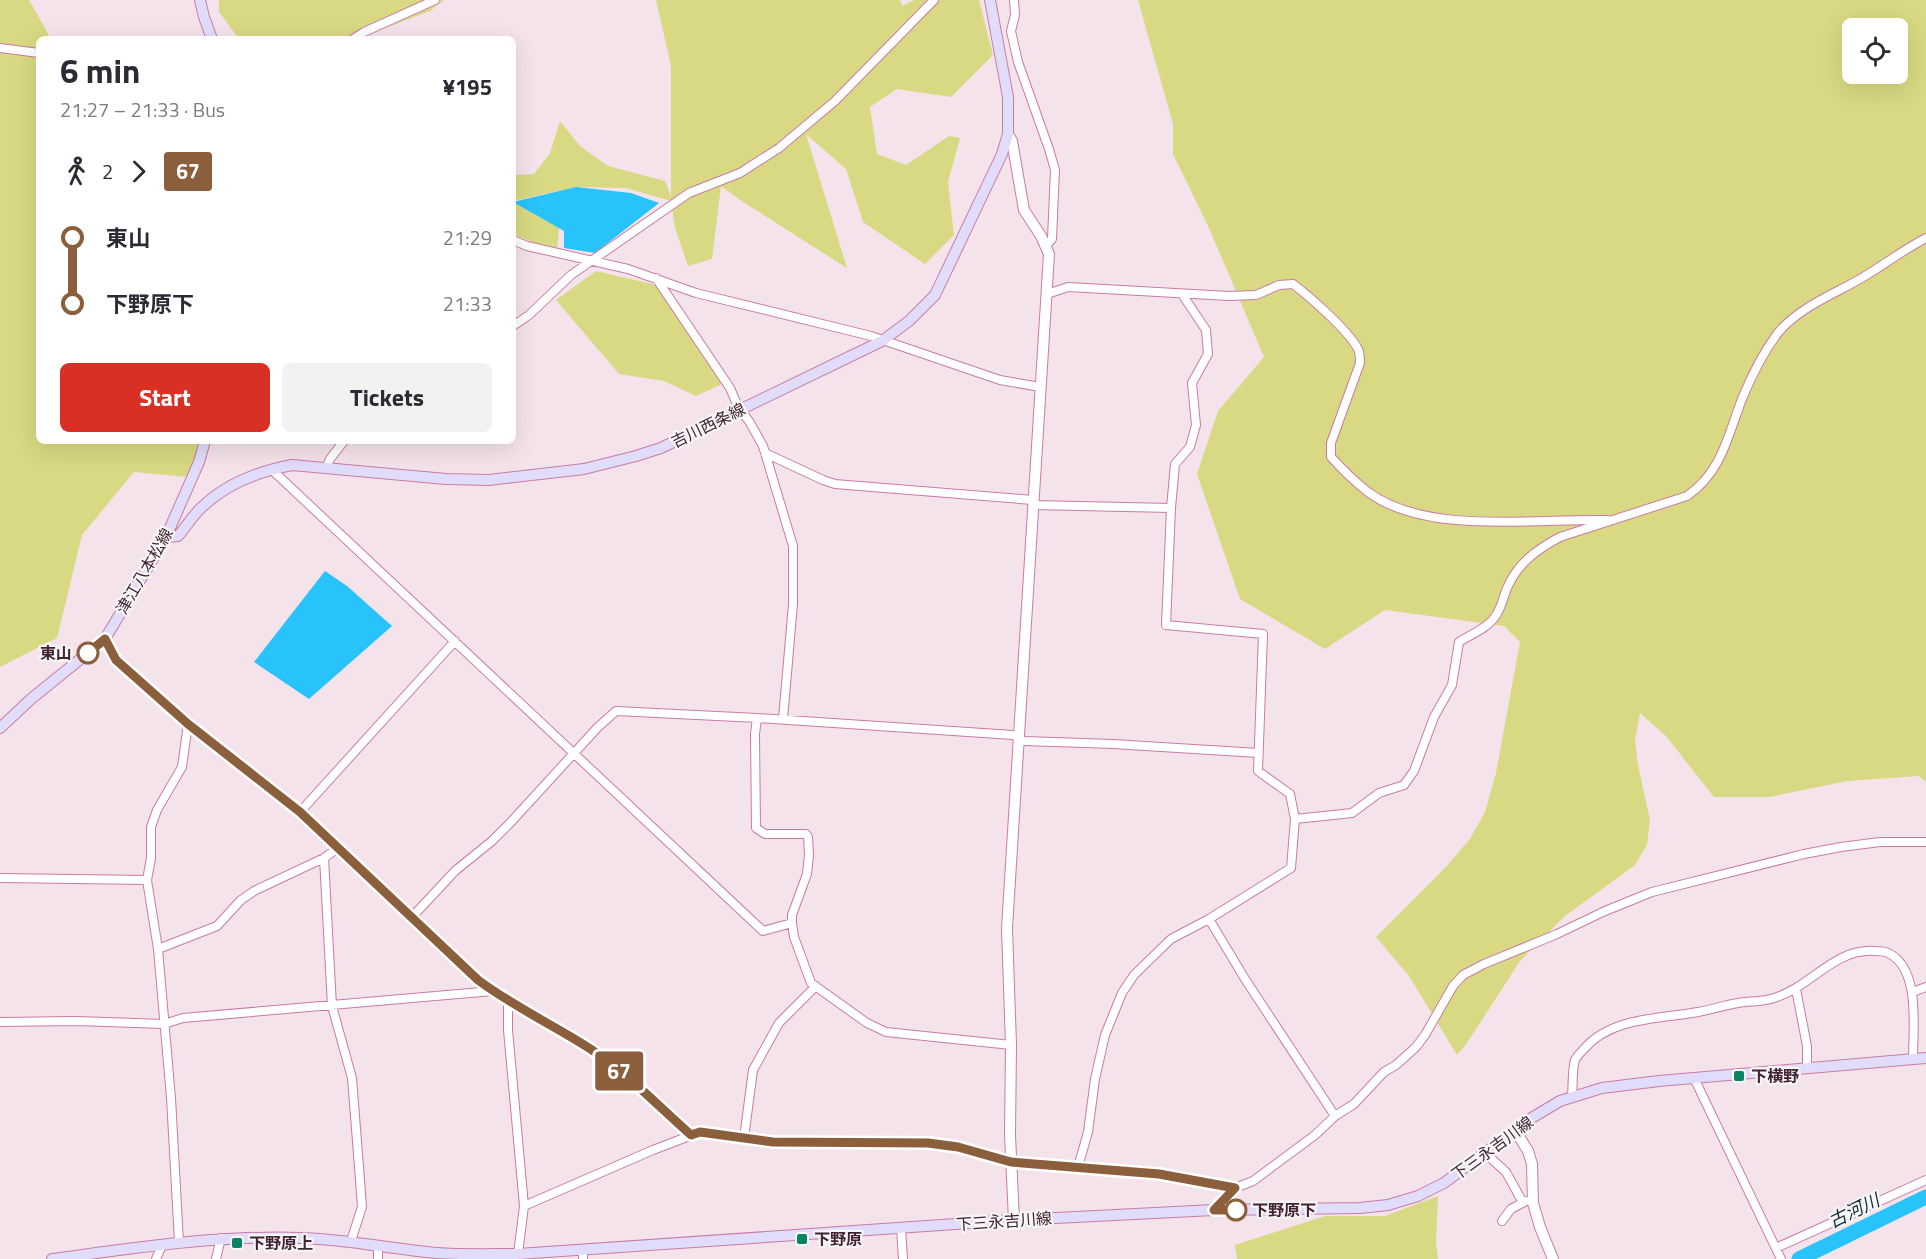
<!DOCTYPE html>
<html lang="en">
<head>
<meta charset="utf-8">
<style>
  :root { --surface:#fff; --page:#f2f2f3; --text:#2b2b33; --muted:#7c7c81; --accent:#d93025 }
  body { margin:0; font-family:"Titillium Web","Noto Sans JP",sans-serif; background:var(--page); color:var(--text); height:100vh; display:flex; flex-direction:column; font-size:22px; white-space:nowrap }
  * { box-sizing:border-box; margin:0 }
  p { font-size:20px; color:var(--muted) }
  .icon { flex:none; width:33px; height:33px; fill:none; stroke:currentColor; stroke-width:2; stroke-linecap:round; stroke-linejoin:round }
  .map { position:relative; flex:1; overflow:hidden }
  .panel { position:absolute; left:36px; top:36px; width:480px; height:408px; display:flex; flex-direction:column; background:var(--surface); border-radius:9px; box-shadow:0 6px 24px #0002 }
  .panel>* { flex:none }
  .badge { padding:0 12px; border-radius:4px; font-size:21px; line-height:39px }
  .buttons { position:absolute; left:1842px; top:18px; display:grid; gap:12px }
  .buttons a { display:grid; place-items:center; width:66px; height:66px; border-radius:9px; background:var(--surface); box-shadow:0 6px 24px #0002; font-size:30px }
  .map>.badge { position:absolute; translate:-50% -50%; box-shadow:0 0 0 3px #fff }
  .legs { display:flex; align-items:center; gap:9px; height:66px; padding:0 24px; font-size:20px }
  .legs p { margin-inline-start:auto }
  .head { display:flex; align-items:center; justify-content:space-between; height:102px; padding:0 24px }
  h1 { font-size:33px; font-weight:700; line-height:45px }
  .action { display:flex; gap:12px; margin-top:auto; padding:12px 24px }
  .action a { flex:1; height:69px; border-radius:9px; background:var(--accent); color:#fff; font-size:24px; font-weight:700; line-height:69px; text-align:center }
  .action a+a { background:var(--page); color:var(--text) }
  ul { padding:0 24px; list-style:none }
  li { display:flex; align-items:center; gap:21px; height:66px; font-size:22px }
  li i { display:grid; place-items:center; width:9px; height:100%; margin:0 8px; background:currentColor }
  li i::after { content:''; width:15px; height:15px; margin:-8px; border:4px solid; border-radius:50%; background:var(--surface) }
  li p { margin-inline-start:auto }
  li:first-child i { background:linear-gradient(#0000 50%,currentColor 0) }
  li:last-child i { background:linear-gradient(currentColor 50%,#0000 0) }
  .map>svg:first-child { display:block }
</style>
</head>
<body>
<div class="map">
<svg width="1926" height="1259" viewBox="0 0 1926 1259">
  <rect width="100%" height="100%" fill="#f5e3eb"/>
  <path fill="#d9d983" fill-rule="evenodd" d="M 0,0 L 29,0 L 51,39 L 39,39 L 39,441 L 201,441 L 187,477 L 134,472 L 82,535 L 57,638 L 0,667 Z
    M 219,0 L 444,0 L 430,11 L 357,39 L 239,39 L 219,12 Z
    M 656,0 L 900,0 L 902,6 L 914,0 L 979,0 L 993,55 L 951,97 L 897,89 L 870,107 L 877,154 L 906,165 L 949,136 L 960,138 L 948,182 L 954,235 L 925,264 L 863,222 L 846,169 L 806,134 L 847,268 L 743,202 L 721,186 L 712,259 L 688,266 L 675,228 L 671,201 L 626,188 L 576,187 L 513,201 L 513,175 L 534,174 L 550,153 L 560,121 L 580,146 L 608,166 L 665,181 L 671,197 L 671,66 Z
    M 1138,0 L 1926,0 L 1926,782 L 1919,776 L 1847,781 L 1770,797 L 1714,797 L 1666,736 L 1640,713 L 1635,740 L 1638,765 L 1650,820 L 1647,845 L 1635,865 L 1565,916 L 1520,961 L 1467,1043 L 1457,1055 L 1409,976 L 1376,937 L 1444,869 L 1470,839 L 1485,812 L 1496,773 L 1520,642 L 1504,626 L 1385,610 L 1325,649 L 1240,599 L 1197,474 L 1218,411 L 1264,357 L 1209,228 L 1173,154 L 1173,124 ZM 1852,28 L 1898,28 L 1898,74 L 1852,74 Z
    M 513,202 L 559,228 L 557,252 L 513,234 Z
    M 596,271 L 661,286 L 722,384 L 696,396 L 664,381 L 619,374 L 556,300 Z
    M 1438,1196 L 1436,1243 L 1438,1259 L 1237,1259 L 1235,1245 L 1325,1216 L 1385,1216 Z"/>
  <path fill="#28c3fb" d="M 576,187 L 631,193 L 659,203 L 595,253 L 564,248 L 564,231 L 513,202 Z
    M 325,571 L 347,586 L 392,626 L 309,699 L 254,662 Z"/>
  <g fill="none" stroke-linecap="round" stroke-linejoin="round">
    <path stroke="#28c3fb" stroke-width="15" d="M 1799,1259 L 1926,1197"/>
    <defs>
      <path id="minor" d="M 1014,0 L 1015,15 L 1011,31 L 1018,62 L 1049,149 L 1055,170 L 1052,239 L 1046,246
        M 353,39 L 364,32 L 435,0
        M 0,48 L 39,53
        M 513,240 L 527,246 L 628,269 L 696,293 L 871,336 L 1000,380 L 1040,387
        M 656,278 L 730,388 L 739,409 L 749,421 L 763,446 L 793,546 L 793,604 L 783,719
        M 1047,294 L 1068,287 L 1229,296 L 1256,295 L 1279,285 L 1293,284 C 1310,297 1348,330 1358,349 C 1360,353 1360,358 1360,363 L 1331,443 L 1331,457 C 1342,469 1355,482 1368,492 C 1427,536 1538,518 1608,520
        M 513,326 L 529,315 L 571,275 L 689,193 L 740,173 L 779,148 L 835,101 L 934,0
        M 765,453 L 823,480 L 835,484 L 1033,500
        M 327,466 L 330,459 L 344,441
        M 271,469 L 763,931 L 792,923
        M 1033,505 L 1171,508
        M 105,639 L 116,660 L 188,724 L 300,812 L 478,979 C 510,1004 547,1022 581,1042 C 621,1067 656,1104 691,1135
        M 757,718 L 755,734 L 756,828 L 765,834 L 806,834 L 808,837 L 809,855 L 807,874 L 792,915 L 792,923 L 794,937 L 811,983 L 867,1023 L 886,1032 L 1011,1045
        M 300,812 L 455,641
        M 1295,819 L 1352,813 L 1379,793 L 1404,785 L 1414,771 L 1434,717 L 1452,685 L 1459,642 C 1470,635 1487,628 1494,618 C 1501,610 1503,598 1507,588 C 1518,563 1536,550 1560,537 L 1687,496 C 1722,472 1728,435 1742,399 C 1751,377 1763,353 1777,334 C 1798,308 1832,295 1860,279 C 1882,266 1903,250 1926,238
        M 324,858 L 332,1006 L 352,1078 L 359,1167 L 362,1207 L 351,1241
        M 0,878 L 147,880
        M 413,916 L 455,871 L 492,841 L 511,822 L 598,727 L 616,711 L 757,718 L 1013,735 L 1024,741 L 1113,744 L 1258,753
        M 1209,919 L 1245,979 L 1335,1116
        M 158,949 L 217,926 L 241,900 L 254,891 L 324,858 L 338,848
        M 1796,989 L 1807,1046 L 1807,1067
        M 1913,992 L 1926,987
        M 508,1000 L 508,1030 L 524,1206 L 518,1254
        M 0,1022 L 77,1021 L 164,1024 L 183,1018 L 493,991
        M 1694,1078 L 1781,1259
        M 1572,1096 C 1573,1086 1572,1070 1575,1060 C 1577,1056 1581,1052 1584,1049 C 1611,1017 1660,1019 1698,1012 C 1711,1010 1724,1005 1738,1003 C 1750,1001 1763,1002 1774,998 C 1811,987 1834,948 1875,951 C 1880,951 1884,951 1888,953 C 1921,968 1913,1029 1913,1059
        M 744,1138 L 753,1070 L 779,1023 L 816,986
        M 1485,1153 L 1506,1172 L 1522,1201
        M 1078,1167 L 1088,1132 L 1095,1079 L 1105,1035 L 1122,993 L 1134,975 L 1171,939 L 1209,919 L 1291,868 L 1295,819 L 1290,794 L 1258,771 L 1263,634 L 1166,625 L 1171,508 L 1175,464 L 1190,447 L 1196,425 L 1192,383 L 1208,354 L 1206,330 L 1182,294
        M 524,1206 L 653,1150 L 700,1132 L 773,1142 L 928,1143 L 958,1147 L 1011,1162 L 1159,1174 L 1235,1188
        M 1214,1210 L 1235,1188 L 1253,1181 L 1315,1135 L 1335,1116 L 1354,1104 L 1384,1072 L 1396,1065 L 1416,1047 L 1425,1035 L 1453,986 L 1463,975 L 1484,964 L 1557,934 L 1605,911 L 1652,892 L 1804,854 L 1841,847 L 1880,842 L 1926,842
        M 1502,1221 L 1511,1209 L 1526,1201
        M 901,1228 L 903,1259
        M 179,1242 L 171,1098 L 158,949 L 147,880 L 151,858 L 151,827 L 157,810 L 182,767 L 188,724
        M 1776,1248 L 1926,1180
        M 583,1250 L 583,1259
        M 156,1259 L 162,1245
        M 216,1259 L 221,1238
        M 378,1259 L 378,1245"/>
      <path id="tertiary" d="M 1008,134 L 1012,141 L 1024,210 L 1041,236 L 1049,254 L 1007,928 L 1011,1045 L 1010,1135 L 1014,1220
        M 1515,1130 L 1528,1151 L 1532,1164 L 1533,1203 L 1540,1227 L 1553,1259"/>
      <path id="secondary" d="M 200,0 L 204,17 L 212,39
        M 166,537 L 178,536 C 186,527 193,515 202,507 C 226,484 260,471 292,465 L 446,479 L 489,480 L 584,469 L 636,456 L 661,448 L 882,341 L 909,321 L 935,295 L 1002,154 L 1008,134 L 1008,97 L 990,0
        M 0,728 L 31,699 L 105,639 L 166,537 L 199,462 L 205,441
        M 52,1259 C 135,1248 217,1235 301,1238 C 346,1239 391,1249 436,1253 C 464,1255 491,1254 518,1254 L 1014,1220 L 1214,1210 L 1360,1208 L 1388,1205 L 1418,1196 L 1444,1183 L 1530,1119 L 1560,1101 L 1602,1088 L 1659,1081 L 1926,1058"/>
    </defs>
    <use href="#minor" stroke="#ca7ba3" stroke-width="10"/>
    <use href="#tertiary" stroke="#ca7ba3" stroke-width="12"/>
    <use href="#secondary" stroke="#ca7ba3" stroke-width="12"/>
    <use href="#minor" stroke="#fff" stroke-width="8"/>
    <use href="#tertiary" stroke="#fff" stroke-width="10"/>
    <use href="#secondary" stroke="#e0dcfa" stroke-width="10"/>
  </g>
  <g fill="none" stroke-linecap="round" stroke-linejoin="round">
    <defs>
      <path id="line-1" d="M 88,653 L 105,639 L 116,660 L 188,724 L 300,812 L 478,980 C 510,1004 547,1022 581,1043 C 621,1067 656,1104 691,1135 L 700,1132 L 773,1142 L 928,1143 L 958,1147 L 1011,1162 L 1159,1174 L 1235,1188 L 1214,1210 L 1236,1210"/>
    </defs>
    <use href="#line-1" stroke="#fff" stroke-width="14"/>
    <use href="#line-1" stroke="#8b5e3c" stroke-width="9"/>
  </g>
  <g fill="#fff" stroke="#8b5e3c" stroke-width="3">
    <circle cx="88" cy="653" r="10"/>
    <circle cx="1236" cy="1210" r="10"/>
  </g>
  <g fill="#088465" stroke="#f6f6f6" stroke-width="2">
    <rect x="1733" y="1070" width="12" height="12" rx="3"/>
    <rect x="796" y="1233" width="12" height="12" rx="3"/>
    <rect x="231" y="1237" width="12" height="12" rx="3"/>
  </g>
  <g text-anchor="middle" stroke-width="4.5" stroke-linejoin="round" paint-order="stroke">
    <g font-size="16" fill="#422233" stroke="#f6f6f6">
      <text transform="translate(708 425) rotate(-26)" y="6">吉川西条線</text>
      <text transform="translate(144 571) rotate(-60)" y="6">津江八本松線</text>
      <text transform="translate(1492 1148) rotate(-36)" y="6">下三永吉川線</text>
      <text transform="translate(1004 1221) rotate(-4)" y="6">下三永吉川線</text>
    </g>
    <g font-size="16" font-weight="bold" fill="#422233" stroke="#f6f6f6" text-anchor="end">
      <text x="72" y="659">東山</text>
      <text x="1252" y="1216" text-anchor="start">下野原下</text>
    </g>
    <g font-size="16" font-weight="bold" fill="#422233" stroke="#f6f6f6" text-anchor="start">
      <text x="1751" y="1082">下横野</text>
      <text x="814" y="1245">下野原</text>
      <text x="249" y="1249">下野原上</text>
    </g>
    <g font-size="18" font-style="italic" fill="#152c37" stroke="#f6f6f6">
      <text transform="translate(1854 1211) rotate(-26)" y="6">古河川</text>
    </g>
  </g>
</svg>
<div class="buttons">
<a><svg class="icon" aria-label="locate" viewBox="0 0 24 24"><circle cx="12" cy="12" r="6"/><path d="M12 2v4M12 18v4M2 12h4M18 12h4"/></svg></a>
</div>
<b class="badge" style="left:619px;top:1071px;background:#8b5e3c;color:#fff">67</b>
<section class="panel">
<div class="head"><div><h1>6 min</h1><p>21:27 – 21:33 · Bus</p></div><b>¥195</b></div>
<div class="legs"><svg class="icon" aria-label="walk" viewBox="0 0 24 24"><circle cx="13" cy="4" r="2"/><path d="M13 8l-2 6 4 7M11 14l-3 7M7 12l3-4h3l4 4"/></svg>2<svg class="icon" aria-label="forward" viewBox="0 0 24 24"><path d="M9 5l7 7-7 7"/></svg><b class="badge" style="background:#8b5e3c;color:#fff">67</b></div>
<ul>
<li><i style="color:#8b5e3c"></i><b>東山</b><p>21:29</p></li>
<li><i style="color:#8b5e3c"></i><b>下野原下</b><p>21:33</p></li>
</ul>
<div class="action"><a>Start</a><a>Tickets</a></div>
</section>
</div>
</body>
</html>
